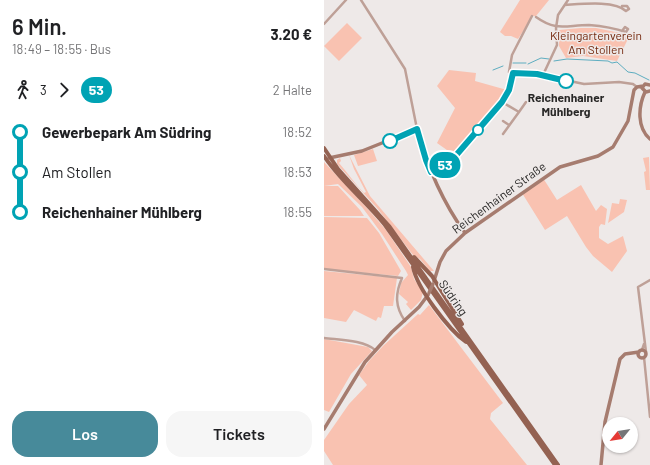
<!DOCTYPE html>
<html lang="de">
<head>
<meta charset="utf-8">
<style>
  :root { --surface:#fff; --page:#f6f6f6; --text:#202124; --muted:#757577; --accent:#478a9a }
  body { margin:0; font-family:Barlow,sans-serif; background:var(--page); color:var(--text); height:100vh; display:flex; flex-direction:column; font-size:15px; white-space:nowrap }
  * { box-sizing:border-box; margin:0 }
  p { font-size:13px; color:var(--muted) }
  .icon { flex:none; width:22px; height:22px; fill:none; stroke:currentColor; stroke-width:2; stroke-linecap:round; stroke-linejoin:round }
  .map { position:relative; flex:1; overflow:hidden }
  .drawer { display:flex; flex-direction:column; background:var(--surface); width:324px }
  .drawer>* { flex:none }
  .badge { padding:0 8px; border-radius:13px; font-size:14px; line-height:26px }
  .needle { width:26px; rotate:240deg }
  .fabs { position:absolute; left:278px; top:417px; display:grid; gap:8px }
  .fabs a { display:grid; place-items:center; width:36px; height:36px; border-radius:50%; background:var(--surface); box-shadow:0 1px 3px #0004; font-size:20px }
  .map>.badge { position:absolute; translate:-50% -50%; box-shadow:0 0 0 2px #fff }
  .legs { display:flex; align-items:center; gap:6px; height:44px; padding:0 12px; font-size:13px }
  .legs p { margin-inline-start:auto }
  .head { display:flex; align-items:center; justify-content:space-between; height:68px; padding:0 12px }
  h1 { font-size:22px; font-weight:600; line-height:30px }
  .cta { display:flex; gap:8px; margin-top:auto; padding:8px 12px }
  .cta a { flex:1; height:46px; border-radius:16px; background:var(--accent); color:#fff; font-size:16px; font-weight:600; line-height:46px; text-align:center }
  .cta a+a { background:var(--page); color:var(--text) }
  ul { padding:0 12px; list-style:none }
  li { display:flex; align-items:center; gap:14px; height:40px; font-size:15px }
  li i { display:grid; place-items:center; width:6px; height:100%; margin:0 5px; background:currentColor }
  li i::after { content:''; width:10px; height:10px; margin:-5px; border:3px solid; border-radius:50%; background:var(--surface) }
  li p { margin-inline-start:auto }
  li:first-child i { background:linear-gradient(#0000 50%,currentColor 0) }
  li:last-child i { background:linear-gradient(currentColor 50%,#0000 0) }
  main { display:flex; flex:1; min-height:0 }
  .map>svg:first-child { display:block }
</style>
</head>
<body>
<main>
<section class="drawer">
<div class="head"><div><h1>6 Min.</h1><p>18:49 – 18:55 · Bus</p></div><b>3.20 €</b></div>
<div class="legs"><svg class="icon" aria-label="walk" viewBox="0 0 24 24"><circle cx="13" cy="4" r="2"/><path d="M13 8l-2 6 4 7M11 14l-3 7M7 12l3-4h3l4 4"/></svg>3<svg class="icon" aria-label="forward" viewBox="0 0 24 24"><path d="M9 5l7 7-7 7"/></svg><b class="badge" style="background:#00a3b4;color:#fff">53</b><p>2 Halte</p></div>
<ul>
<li><i style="color:#00a3b4"></i><b>Gewerbepark Am Südring</b><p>18:52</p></li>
<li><i style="color:#00a3b4"></i><span>Am Stollen</span><p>18:53</p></li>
<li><i style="color:#00a3b4"></i><b>Reichenhainer Mühlberg</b><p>18:55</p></li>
</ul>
<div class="cta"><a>Los</a><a>Tickets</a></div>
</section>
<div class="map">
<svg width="326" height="465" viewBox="0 0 326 465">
  <rect width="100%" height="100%" fill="#eee9e8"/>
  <path fill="#f9c2b1" d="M 196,0 L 225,0 L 212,16 L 209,16 L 194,39 L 187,36 L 181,36 L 176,32 Z
    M 23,23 L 38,38 L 15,61 L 0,46 Z
    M 257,28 L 272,28 L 306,35 L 293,61 L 259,56 L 242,58 L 235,46 L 235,30 Z
    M 125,70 L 152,73 L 151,81 L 183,90 L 159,123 L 130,155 L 113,143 L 131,108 L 113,86 Z
    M 49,149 L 53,161 L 34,166 L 30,155 Z
    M 25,155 L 46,196 L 110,271 L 106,271 L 96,259 L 89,255 L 53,208 L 13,164 L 13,160 L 16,158 L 17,161 L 15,163 C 24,173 31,184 40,193 L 42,192 L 30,169 Z
    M 325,157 L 326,190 L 322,190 L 320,172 L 322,171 L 319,158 Z
    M 0,162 L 43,208 L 62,230 L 87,267 L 90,279 L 99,292 L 97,300 L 87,310 L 82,304 L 84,302 L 75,294 L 77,283 L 84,275 L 82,271 L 58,234 L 38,207 L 14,184 L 0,186 Z
    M 219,178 L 233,200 L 257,185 L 272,211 L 277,205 L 283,209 L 281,225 L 277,224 L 275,227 L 275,238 L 284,244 L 299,236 L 303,251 L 288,272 L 269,256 L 262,247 L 243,216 L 221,230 L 198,193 Z
    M 0,186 L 14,186 L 36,210 L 40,216 L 0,216 Z
    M 296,199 L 303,200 L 300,212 L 284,223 L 288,203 L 295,204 Z
    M 0,217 L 43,218 L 55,233 L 77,271 L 74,276 L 0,269 Z
    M 0,271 L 73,278 L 69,306 L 60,306 L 57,318 L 54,317 L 52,321 L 30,310 L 22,322 L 0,318 Z
    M 105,305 L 179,403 L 167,413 L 166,419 L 203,465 L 9,465 L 0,451 L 0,440 L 25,404 L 43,385 L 35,375 L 45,361 L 59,346 L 94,314 L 96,315 Z
    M 0,339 L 44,347 L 48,351 L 27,374 L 5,412 L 0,410 Z"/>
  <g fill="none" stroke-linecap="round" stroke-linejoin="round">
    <path stroke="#5eadc0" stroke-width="1" d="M 230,61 L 243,59 L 284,61 L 288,63 L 293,62 L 304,72 L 311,73 L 325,80
      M 189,63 L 202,63
      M 204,64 L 217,58 L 225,59
      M 169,70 L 179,66"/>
    <path stroke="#bea097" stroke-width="2.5" d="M 37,0 L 81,69 L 93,129
      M 241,5 C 257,4 291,0 302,11 L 305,9 L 303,6 L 298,6
      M 212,17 C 233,32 242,25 265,25 C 277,26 290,28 302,32 L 304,29 L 301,27 L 298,31
      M 0,24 L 22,0
      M 185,72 L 188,55 L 208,16
      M 219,75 L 233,45 L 232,28 L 234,15 L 244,0
      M 178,102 L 195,112 L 179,134
      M 195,112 L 202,102
      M 179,121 L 185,125
      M 107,172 L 128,160 L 178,102 L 185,90 L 189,73 L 213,74 L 260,84 L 295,82 L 309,84 L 313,87
      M 0,269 L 78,278 C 71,294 71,307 81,321
      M 0,338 C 15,340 40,340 51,350
      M 318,350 L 320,344
      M 322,352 L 314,287 L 326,280
      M 320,357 L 326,417"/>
    <path stroke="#a67c6f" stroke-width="3.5" d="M 326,85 L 321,84 L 318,88 L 322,92 L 326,91
      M 321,92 C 314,107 313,128 326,139
      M 5,158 L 38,151 L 93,129 C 103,166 118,201 141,233
      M 110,281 L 116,262 L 122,251 L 141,233 L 236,167 L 274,156 L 289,147 L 304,121 L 310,90 L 313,87 L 319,86
      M314 354a4 4 0 1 1 8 0a4 4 0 1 1-8 0Z
      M 0,429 L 41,362 L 68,332 L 95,307 L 104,295
      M 277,465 L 281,422 L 296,359 L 301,354 L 315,352"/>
    <path stroke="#946252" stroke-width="4" d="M 0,148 L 14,169 L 65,226 L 234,465
      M 0,156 C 17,182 42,201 61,225 L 231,465
      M 90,257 L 108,276 L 138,324
      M 89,267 C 93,288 124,329 142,342"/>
    <path stroke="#a67c6f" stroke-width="3.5" d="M 105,293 L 109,284"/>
  </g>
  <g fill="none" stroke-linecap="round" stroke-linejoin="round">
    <defs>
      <path id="line-1" d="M 66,141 L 93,129 L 102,160 L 107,172 L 128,160 L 178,102 L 185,90 L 189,73 L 213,74 L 242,81"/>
    </defs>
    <use href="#line-1" stroke="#fff" stroke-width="9"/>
    <use href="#line-1" stroke="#00a3b4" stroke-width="6"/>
  </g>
  <g fill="#fff" stroke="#00a3b4" stroke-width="2">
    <circle cx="242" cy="81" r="7"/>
    <circle cx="154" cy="130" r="5"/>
    <circle cx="66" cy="141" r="7"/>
  </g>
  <g text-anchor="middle" stroke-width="3" stroke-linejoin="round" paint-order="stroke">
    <g font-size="12" fill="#74280d" stroke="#eee9e8">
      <text x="272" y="40">Kleingartenverein<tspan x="272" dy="14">Am Stollen</tspan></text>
    </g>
    <g font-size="12" font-weight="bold" fill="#282726" stroke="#eee9e8">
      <text x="242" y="102">Reichenhainer<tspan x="242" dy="14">Mühlberg</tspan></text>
    </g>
    <g font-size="12" fill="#282726" stroke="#eee9e8">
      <text transform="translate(175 198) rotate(-36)" y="4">Reichenhainer Straße</text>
      <text transform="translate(129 298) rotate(55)" y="4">Südring</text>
    </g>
  </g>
</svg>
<div class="fabs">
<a><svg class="needle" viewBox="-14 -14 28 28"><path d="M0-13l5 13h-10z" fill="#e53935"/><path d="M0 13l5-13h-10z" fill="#757577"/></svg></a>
</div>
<b class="badge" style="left:121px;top:165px;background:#00a3b4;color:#fff">53</b>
</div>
</main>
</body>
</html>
